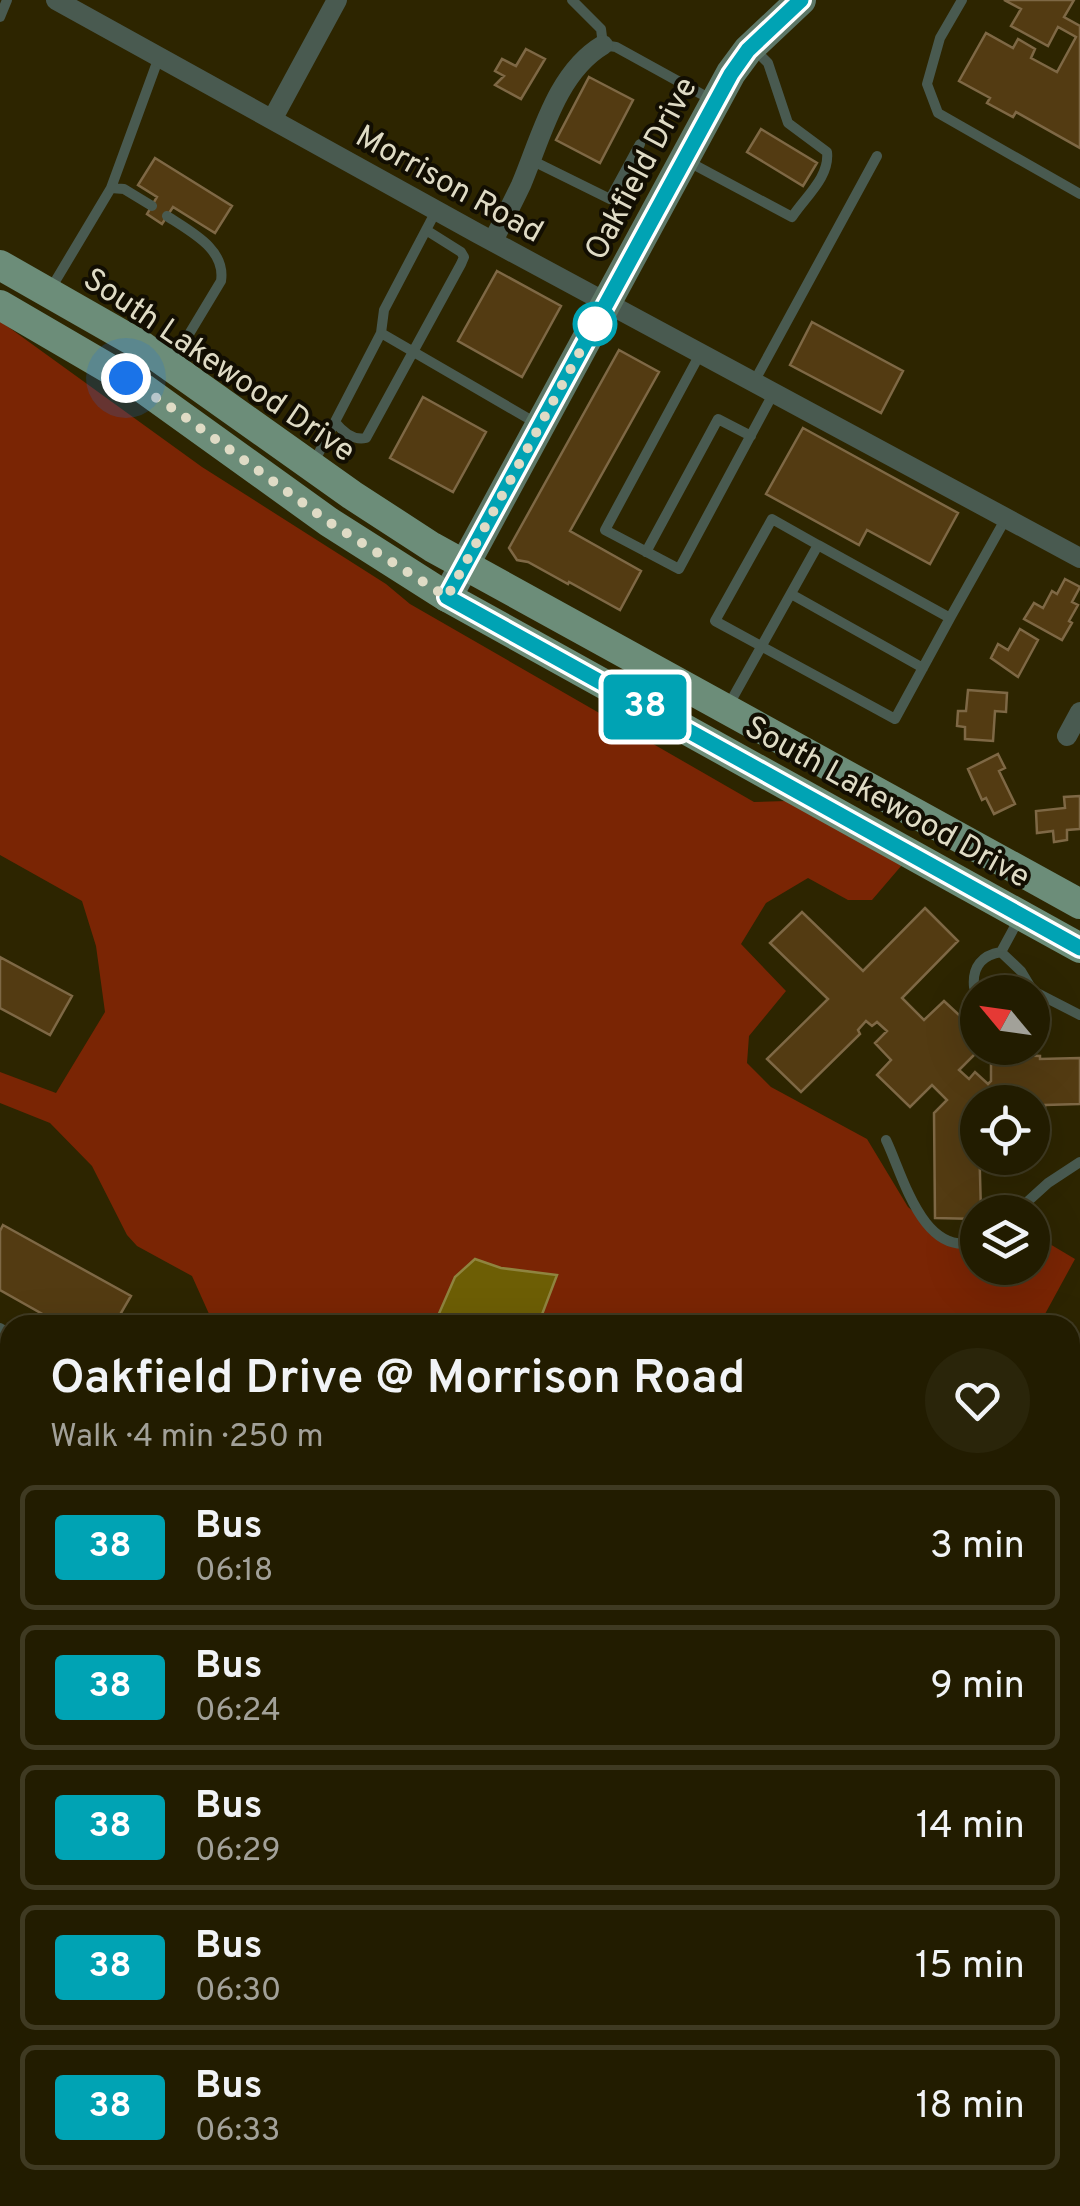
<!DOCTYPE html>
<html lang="en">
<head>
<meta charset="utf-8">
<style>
  :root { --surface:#221c00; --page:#2a250a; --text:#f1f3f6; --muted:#a2a199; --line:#3f3a22 }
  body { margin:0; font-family:Overpass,sans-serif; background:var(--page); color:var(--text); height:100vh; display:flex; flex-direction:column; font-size:38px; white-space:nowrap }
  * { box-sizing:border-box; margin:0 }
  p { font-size:32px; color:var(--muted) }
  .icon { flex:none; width:55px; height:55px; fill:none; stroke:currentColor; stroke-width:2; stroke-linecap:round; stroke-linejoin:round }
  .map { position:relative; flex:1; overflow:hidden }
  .sheet { position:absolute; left:0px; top:1315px; width:1080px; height:892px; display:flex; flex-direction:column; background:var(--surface); border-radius:30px 30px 0 0; box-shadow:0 10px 40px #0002,0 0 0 2px var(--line) }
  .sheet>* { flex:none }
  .badge { padding:0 20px; border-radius:8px; font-size:35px; line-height:65px }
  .needle { width:65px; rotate:299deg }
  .buttons { position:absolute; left:960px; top:975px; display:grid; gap:20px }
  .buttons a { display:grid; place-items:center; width:90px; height:90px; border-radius:50%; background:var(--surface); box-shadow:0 10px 40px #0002,0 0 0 2px var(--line); font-size:50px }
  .you { position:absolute; width:50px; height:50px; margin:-25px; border:8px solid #fff; border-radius:50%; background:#1a73e8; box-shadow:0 0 0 15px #1a73e833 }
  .map>.badge { position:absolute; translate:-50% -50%; box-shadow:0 0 0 5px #fff }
  .round { display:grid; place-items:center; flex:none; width:105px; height:105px; border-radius:52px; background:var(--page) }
  .summary { display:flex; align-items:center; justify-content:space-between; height:170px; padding:0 50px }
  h1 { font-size:48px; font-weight:600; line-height:75px }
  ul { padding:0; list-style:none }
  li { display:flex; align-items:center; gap:30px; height:125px; margin:0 20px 15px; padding:0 30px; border:5px solid var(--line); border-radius:15px }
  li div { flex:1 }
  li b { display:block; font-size:38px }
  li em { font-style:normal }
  li .badge { min-width:110px; font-weight:700; text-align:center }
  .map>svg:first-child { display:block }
</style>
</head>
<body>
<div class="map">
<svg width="1080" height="2206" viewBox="0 0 1080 2206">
  <rect width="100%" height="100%" fill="#2d2500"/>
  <path fill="#7a2504" d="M 0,321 L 202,467 L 386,584 L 410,604 L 754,802 L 786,801 L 902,865 L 872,900 L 848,900 L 808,878 L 766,903 L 741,944 L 786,991 L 749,1036 L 747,1063 L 771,1087 L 867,1139 L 908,1207 L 933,1228 L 968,1248 L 977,1243 L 978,1268 L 1032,1268 L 1033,1234 L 1075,1259 L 1039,1325 L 538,1325 L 557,1275 L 501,1268 L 475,1259 L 455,1277 L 434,1325 L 214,1325 L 192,1276 L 137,1246 L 127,1235 L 92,1166 L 50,1123 L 0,1103 L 0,1072 L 56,1093 L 105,1012 L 96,946 L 82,901 L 0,855 Z
    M 1070,2181 L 1080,2187 L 1080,2206 L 878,2206 L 884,2198 L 1070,2198 Z"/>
  <path fill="#6d5e05" stroke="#8f843f" stroke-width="2.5" d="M 475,1259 L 501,1268 L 557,1275 L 538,1325 L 434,1325 L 455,1277 Z
    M 1080,1877 L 1080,2082 L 1070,2095 L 1070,1898 Z
    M 195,2198 L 286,2198 L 270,2206 L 191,2206 Z"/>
  <path fill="#533b12" stroke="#7e6845" stroke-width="2.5" d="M 1004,0 L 1074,0 L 1064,17 L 1080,26 L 1080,148 L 1016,112 L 1013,117 L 987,103 L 990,98 L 959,81 L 986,33 L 1013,48 L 1018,39 L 1035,49 L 1031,58 L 1057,72 L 1076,37 L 1058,27 L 1048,46 L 1011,26 L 1021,9 Z
    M 526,49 L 545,59 L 521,99 L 495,85 L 504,76 L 495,71 L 502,59 L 516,66 Z
    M 589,77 L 633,100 L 600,163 L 556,140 Z
    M 761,129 L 817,163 L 803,186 L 747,152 Z
    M 155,158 L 232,206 L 215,233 L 173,207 L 162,224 L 147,214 L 157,197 L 138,185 Z
    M 497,271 L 561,306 L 522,377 L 458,341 Z
    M 812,322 L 903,371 L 881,413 L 790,365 Z
    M 619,350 L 659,372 L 570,531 L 641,571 L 620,610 L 569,582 L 568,584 L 528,562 L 517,560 L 509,548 Z
    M 423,397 L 486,432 L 453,492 L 390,458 Z
    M 803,428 L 958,513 L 930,564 L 867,530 L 859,545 L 766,494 Z
    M 1065,579 L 1080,587 L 1072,602 L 1078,605 L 1069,621 L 1072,623 L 1062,640 L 1024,619 L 1034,603 L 1043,608 L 1052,591 L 1057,594 Z
    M 1020,629 L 1038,640 L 1018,677 L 991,658 L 998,644 L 1008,650 Z
    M 968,690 L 1007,693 L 1006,712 L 995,711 L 993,741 L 965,739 L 965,727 L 957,726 L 958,711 L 966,711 Z
    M 998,754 L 1005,768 L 999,771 L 1015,804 L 994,814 L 986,798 L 982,800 L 968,769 Z
    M 1080,796 L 1080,829 L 1067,830 L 1067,840 L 1054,842 L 1053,831 L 1037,833 L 1036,811 L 1065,808 L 1064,797 Z
    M 925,908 L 958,941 L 902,998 L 924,1020 L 944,1001 L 959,1015 L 969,1005 L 964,1001 L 986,980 L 998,992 L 978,992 L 978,1019 L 971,1026 L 978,1033 L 978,1048 L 981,1048 L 959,1070 L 969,1079 L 975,1072 L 988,1084 L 991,1081 L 991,1060 L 1016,1060 L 1016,1055 L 1040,1056 L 1040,1059 L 1080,1058 L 1080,1104 L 1045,1105 L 1045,1110 L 1032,1110 L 1032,1102 L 978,1102 L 981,1212 L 978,1212 L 978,1219 L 935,1218 L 934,1113 L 947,1100 L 932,1085 L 910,1107 L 877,1075 L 891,1060 L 875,1043 L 887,1031 L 877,1022 L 872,1026 L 866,1021 L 858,1030 L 860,1034 L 801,1092 L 767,1059 L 828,999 L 770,943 L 802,912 L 863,971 Z
    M 0,957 L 72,996 L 50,1035 L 0,1008 Z
    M 3,1225 L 131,1296 L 114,1325 L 62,1325 L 0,1290 L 0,1231 Z
    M 3,1685 L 10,1689 L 10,1757 L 0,1754 L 0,1690 Z
    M 94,2198 L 153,2198 L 150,2206 L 113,2206 Z
    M 374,2198 L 444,2198 L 439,2206 L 386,2206 Z
    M 643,2198 L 703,2198 L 699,2206 L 639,2206 Z
    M 727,2198 L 862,2198 L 859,2206 L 740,2206 L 726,2201 Z"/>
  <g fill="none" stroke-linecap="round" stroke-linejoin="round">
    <path stroke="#495a50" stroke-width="10" d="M 572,0 L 601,29 L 603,45 L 616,47 L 714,101
      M 962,0 L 940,38 L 927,84 L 938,113 L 1080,194
      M 0,17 L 7,0
      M 531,160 L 610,199 L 640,144
      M 689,162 L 792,217 C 805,197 830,177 827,152 L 788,123 L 768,63 L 755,50
      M 111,188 L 159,57
      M 167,216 C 191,232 226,249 221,281 L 171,364
      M 50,290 L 111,188 L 124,189 L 152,206
      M 381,333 L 536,423
      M 700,354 L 605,530 L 679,569 L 773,394
      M 754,382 L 877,156
      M 335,422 C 343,432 353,441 366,438 L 461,264 L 464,257 L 461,252 L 426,230
      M 313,464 L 381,333 L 384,310 L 436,211
      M 818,545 L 772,519 L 715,621 L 895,719 L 950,618
      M 646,552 L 718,419 L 751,436
      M 791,594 L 923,668
      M 727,708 L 818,545 L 950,618 L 1006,518
      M 1020,917 L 1001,952 L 1021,971 L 1033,991 L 1080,1015
      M 974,987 C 972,967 982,955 1001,952
      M 886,1140 C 903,1175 923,1260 978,1241
      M 1016,1212 L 1048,1183 L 1080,1162
      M 0,1328 L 10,1334
      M 0,1416 L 10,1404
      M 0,1502 L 10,1508"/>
    <path stroke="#495a50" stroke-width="20" d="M 56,0 L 477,233 L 1080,558
      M 273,118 L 337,0
      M 493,241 C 502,223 512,204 521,185 C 541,138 556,73 603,45
      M 1067,736 L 1080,712
      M 0,1651 L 10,1656
      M 0,1760 L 10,1765
      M 0,1856 L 10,1848
      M 0,1970 L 10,1976
      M 0,2118 L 10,2101
      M 30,2206 L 34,2198
      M 479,2206 L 483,2198
      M 557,2206 L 561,2198
      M 621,2206 L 623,2198"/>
    <path stroke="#5d7767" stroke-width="30" d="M 447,597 L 731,73 L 748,50 L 801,0
      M 1070,1498 L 1080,1490
      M 0,1571 L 10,1577
      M 1070,2170 L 1080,2176"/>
    <path stroke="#6c8d79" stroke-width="30" d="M 0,265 L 142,346 L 352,495 L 432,547 L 1080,904
      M 0,305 L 144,389 L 329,522 L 447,597 L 1080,948"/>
  </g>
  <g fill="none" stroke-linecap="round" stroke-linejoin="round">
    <defs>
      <path id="line" d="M 801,0 L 748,50 L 731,74 L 447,597 L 1080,948"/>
    </defs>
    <use href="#line" stroke="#fff" stroke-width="22"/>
    <use href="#line" stroke="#00a3b4" stroke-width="15"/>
    <path stroke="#dfdbc5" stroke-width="10" stroke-dasharray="0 18" d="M 126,378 L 178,412 L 329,522 L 447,597 L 595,324"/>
  </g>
  <circle fill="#fff" stroke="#00a3b4" stroke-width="5" cx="595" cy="324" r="20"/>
  <g text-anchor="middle" stroke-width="8" stroke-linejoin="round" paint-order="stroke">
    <g font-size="32" fill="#dfdbc5" stroke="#120e02">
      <text transform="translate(640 168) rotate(-62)" y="11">Oakfield Drive</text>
      <text transform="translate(450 183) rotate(29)" y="11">Morrison Road</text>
      <text transform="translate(220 364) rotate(34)" y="11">South Lakewood Drive</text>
      <text transform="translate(888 801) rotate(29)" y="11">South Lakewood Drive</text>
    </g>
  </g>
</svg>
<div class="buttons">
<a><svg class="needle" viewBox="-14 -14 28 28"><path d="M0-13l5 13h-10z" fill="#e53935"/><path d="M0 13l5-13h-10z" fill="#a2a199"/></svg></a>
<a><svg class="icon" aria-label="locate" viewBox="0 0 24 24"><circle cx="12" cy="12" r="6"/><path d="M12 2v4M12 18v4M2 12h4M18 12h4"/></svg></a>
<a><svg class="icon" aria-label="layers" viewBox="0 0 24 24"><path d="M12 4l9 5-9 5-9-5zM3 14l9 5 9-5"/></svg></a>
</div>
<div class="you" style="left:126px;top:378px"></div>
<b class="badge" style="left:645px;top:707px;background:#00a3b4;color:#fff">38</b>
<section class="sheet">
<div class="summary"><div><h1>Oakfield Drive @ Morrison Road</h1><p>Walk · 4 min · 250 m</p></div><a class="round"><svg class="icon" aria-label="heart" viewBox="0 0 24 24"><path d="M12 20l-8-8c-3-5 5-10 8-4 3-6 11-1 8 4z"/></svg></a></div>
<ul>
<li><span class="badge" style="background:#00a3b4;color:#fff">38</span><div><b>Bus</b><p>06:18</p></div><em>3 min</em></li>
<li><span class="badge" style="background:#00a3b4;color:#fff">38</span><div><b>Bus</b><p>06:24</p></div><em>9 min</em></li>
<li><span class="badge" style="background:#00a3b4;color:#fff">38</span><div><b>Bus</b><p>06:29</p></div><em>14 min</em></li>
<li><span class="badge" style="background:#00a3b4;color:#fff">38</span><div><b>Bus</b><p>06:30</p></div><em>15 min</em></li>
<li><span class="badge" style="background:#00a3b4;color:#fff">38</span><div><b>Bus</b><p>06:33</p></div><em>18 min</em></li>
</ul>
</section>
</div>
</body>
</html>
